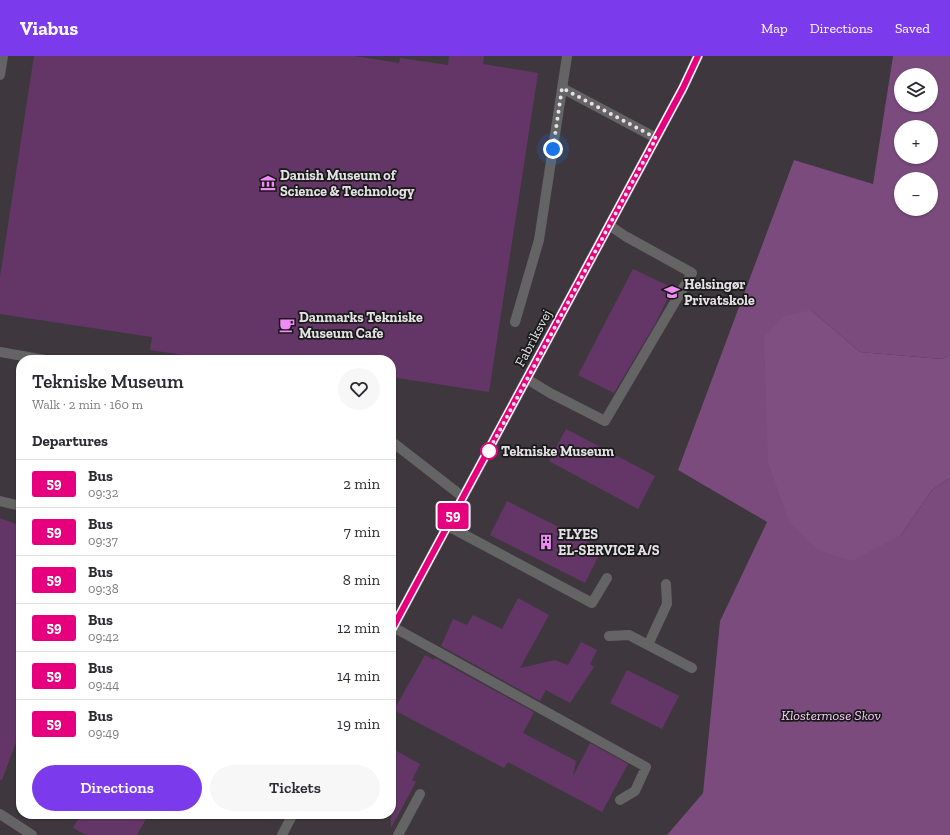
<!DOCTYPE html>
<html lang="en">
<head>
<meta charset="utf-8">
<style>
  :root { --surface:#fff; --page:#f7f7f7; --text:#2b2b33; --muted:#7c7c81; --line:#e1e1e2; --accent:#7c3aed }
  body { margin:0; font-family:"Zilla Slab",serif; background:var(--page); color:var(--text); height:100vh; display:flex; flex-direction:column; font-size:15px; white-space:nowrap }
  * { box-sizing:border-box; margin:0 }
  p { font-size:13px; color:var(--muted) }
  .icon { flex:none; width:22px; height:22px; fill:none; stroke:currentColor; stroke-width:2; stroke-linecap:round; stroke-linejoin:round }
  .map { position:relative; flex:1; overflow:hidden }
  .details { position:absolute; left:16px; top:299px; width:380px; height:464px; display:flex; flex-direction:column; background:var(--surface); border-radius:16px; box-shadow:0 1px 3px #0004 }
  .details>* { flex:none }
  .badge { padding:0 8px; border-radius:3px; font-size:14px; line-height:26px }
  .controls { position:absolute; left:894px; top:12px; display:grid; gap:8px }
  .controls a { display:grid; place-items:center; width:44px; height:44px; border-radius:50%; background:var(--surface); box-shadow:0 1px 3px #0004; font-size:20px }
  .you { position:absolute; width:20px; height:20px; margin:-10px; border:3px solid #fff; border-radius:50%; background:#1a73e8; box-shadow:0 0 0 6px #1a73e833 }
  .map>.badge { position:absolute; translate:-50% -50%; box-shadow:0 0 0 2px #fff }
  h2 { padding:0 16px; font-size:15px; line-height:36px }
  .round { display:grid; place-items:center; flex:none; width:42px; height:42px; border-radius:21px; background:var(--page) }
  .summary { display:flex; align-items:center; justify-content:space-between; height:68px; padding:0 16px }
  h1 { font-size:19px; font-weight:600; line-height:30px }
  .action { display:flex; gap:8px; margin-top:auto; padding:8px 16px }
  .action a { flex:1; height:46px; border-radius:24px; background:var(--accent); color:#fff; font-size:16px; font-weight:600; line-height:46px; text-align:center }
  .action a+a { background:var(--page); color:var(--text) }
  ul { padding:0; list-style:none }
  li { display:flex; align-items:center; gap:12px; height:48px; padding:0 16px; border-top:1px solid var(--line) }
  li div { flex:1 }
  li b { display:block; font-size:15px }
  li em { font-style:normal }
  li .badge { min-width:44px; font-weight:700; text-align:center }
  header { display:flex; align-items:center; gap:24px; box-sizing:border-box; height:56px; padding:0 20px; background:var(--accent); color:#fff }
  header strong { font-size:19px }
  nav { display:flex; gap:22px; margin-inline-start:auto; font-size:14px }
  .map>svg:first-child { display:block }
</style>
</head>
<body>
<header>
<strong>Viabus</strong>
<nav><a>Map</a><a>Directions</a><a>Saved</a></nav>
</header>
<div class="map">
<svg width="950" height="779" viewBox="0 0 950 779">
  <rect width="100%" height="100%" fill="#323032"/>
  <path fill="#3e383e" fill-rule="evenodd" d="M 0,0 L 893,0 L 873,128 L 794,104 L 678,414 L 767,466 L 720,565 L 703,737 L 667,779 L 0,779 ZM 21,304 L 391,304 L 391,758 L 21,758 Z"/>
  <path fill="#7b4b7e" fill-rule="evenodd" d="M 893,0 L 950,0 L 950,299 L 942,303 L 860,296 L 811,254 L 901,479 L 932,434 L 950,422 L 950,779 L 667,779 L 703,737 L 720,565 L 767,466 L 678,414 L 794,104 L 873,128 ZM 901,19 L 931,19 L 931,49 L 901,49 ZM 901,71 L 931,71 L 931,101 L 901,101 ZM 901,123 L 931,123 L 931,153 L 901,153 Z"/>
  <path fill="#7f4f81" d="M 811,254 L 860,296 L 942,303 L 950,299 L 950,422 L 932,434 L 901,479 L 852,505 L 818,494 L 789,466 L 768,406 L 764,281 L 784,260 Z"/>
  <path fill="#643667" d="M 34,0 L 354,0 L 399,7 L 400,2 L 448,9 L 449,0 L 484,0 L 483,8 L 538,17 L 489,336 L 391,321 L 391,304 L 216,304 L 150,294 L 152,281 L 0,258 L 0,221 Z
    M 633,213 L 673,232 L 655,268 L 614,337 L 578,319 Z
    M 566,373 L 655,420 L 638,453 L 549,405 Z
    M 507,445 L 602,493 L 585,527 L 490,479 Z
    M 0,462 L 21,470 L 21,673 L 2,724 L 0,724 Z
    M 518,542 L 549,559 L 520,612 L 555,604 L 568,609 L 581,586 L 597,594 L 590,608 L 594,611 L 570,647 L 546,634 L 540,645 L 441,590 L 453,563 L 467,569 L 473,559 L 502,573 Z
    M 425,599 L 434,604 L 435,602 L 534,656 L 523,677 L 576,705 L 573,720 L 590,687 L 628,708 L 602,756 L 508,706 L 504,712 L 394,654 Z
    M 627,614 L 679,640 L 662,673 L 610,647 Z
    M 391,692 L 420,708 L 412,724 L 416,726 L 391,772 Z
    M 81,758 L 149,758 L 137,779 L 86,779 L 73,772 Z"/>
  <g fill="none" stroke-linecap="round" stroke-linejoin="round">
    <path stroke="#656465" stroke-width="10" d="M 0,19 L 3,0
      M 562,32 L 656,82
      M 515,266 L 539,184 L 567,0
      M 0,296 L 45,304
      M 527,323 L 550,337 L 605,365 L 692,217 L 625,180 L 609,169
      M 391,385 L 463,441
      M 0,445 L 21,450
      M 448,470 L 592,547 L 607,522
      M 393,571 L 646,711 L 635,735 L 620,744
      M 391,575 L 683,32 L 698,0
      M 609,580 L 629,579 L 692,612
      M 648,589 L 667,548 L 666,528
      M 0,758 L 32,779
      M 282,779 L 293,758
      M 398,779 L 420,738"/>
  </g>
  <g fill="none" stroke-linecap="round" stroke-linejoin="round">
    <defs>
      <path id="line" d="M 391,575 L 683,32 L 698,0"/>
    </defs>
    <use href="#line" stroke="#fff" stroke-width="9"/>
    <use href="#line" stroke="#e6007e" stroke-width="6"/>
    <path stroke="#e4e2e4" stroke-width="4" stroke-dasharray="0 7.2" d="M 489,395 L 486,400 L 656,82 L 562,32 L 553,93"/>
  </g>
  <defs>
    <symbol id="museum-bare" viewBox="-9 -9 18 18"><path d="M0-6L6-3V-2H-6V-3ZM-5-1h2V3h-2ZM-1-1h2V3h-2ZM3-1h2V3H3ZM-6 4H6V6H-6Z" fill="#f08bf6" stroke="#191919" stroke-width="2.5" paint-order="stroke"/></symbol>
    <symbol id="school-bare" viewBox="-9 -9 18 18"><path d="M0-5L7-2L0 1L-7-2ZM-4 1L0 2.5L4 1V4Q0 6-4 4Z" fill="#f08bf6" stroke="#191919" stroke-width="2.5" paint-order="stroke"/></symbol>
    <symbol id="cafe-bare" viewBox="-9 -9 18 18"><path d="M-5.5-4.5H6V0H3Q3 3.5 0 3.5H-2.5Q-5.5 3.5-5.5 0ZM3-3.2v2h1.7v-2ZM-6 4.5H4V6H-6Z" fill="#f08bf6" stroke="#191919" stroke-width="2.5" paint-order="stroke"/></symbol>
    <symbol id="building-bare" viewBox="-9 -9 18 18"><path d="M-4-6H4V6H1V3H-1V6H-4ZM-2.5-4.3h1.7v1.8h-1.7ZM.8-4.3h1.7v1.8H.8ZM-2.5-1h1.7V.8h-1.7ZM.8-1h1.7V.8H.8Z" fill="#f08bf6" stroke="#191919" stroke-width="2.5" paint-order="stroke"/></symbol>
  </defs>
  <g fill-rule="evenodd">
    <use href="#museum-bare" x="257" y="116" width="22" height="22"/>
    <use href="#school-bare" x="661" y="225" width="22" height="22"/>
    <use href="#cafe-bare" x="276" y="258" width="22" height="22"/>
    <use href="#building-bare" x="535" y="475" width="22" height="22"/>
  </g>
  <circle fill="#fff" stroke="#e6007e" stroke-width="2" cx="489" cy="395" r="8"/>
  <g text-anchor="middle" stroke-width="3.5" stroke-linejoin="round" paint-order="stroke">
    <g font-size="14" font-weight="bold" fill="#e4e2e4" stroke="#191919" text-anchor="start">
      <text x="280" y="124">Danish Museum of<tspan x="280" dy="16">Science &amp; Technology</tspan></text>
      <text x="684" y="233">Helsingør<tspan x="684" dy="16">Privatskole</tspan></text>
      <text x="299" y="266">Danmarks Tekniske<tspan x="299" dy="16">Museum Cafe</tspan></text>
      <text x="558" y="483">FLYES<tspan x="558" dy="16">EL-SERVICE A/S</tspan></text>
    </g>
    <g font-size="14" fill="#e4e2e4" stroke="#191919">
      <text transform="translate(533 282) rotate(-62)" y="5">Fabriksvej</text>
    </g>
    <g font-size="14" font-weight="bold" fill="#e4e2e4" stroke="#191919" text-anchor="start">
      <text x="501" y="400">Tekniske Museum</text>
    </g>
    <g font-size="14" font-style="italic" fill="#f8cefa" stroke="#191919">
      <text x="831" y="664">Klostermose Skov</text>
    </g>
  </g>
</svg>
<div class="controls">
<a><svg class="icon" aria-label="layers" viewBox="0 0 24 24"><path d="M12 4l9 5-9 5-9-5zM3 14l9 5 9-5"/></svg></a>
<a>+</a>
<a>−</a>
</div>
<div class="you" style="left:553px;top:93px"></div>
<b class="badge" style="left:453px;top:460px;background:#e6007e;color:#fff">59</b>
<section class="details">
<div class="summary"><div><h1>Tekniske Museum</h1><p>Walk · 2 min · 160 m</p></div><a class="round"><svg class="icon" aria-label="heart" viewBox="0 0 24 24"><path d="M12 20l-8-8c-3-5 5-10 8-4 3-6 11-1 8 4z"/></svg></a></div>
<h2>Departures</h2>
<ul>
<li><span class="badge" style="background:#e6007e;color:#fff">59</span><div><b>Bus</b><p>09:32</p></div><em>2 min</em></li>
<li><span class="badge" style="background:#e6007e;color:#fff">59</span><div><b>Bus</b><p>09:37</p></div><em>7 min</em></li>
<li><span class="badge" style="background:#e6007e;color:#fff">59</span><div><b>Bus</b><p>09:38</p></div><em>8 min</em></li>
<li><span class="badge" style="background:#e6007e;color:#fff">59</span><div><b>Bus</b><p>09:42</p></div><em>12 min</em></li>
<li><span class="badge" style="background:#e6007e;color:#fff">59</span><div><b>Bus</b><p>09:44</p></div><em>14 min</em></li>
<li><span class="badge" style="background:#e6007e;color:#fff">59</span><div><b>Bus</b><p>09:49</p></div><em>19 min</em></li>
</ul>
<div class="action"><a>Directions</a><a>Tickets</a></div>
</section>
</div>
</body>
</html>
